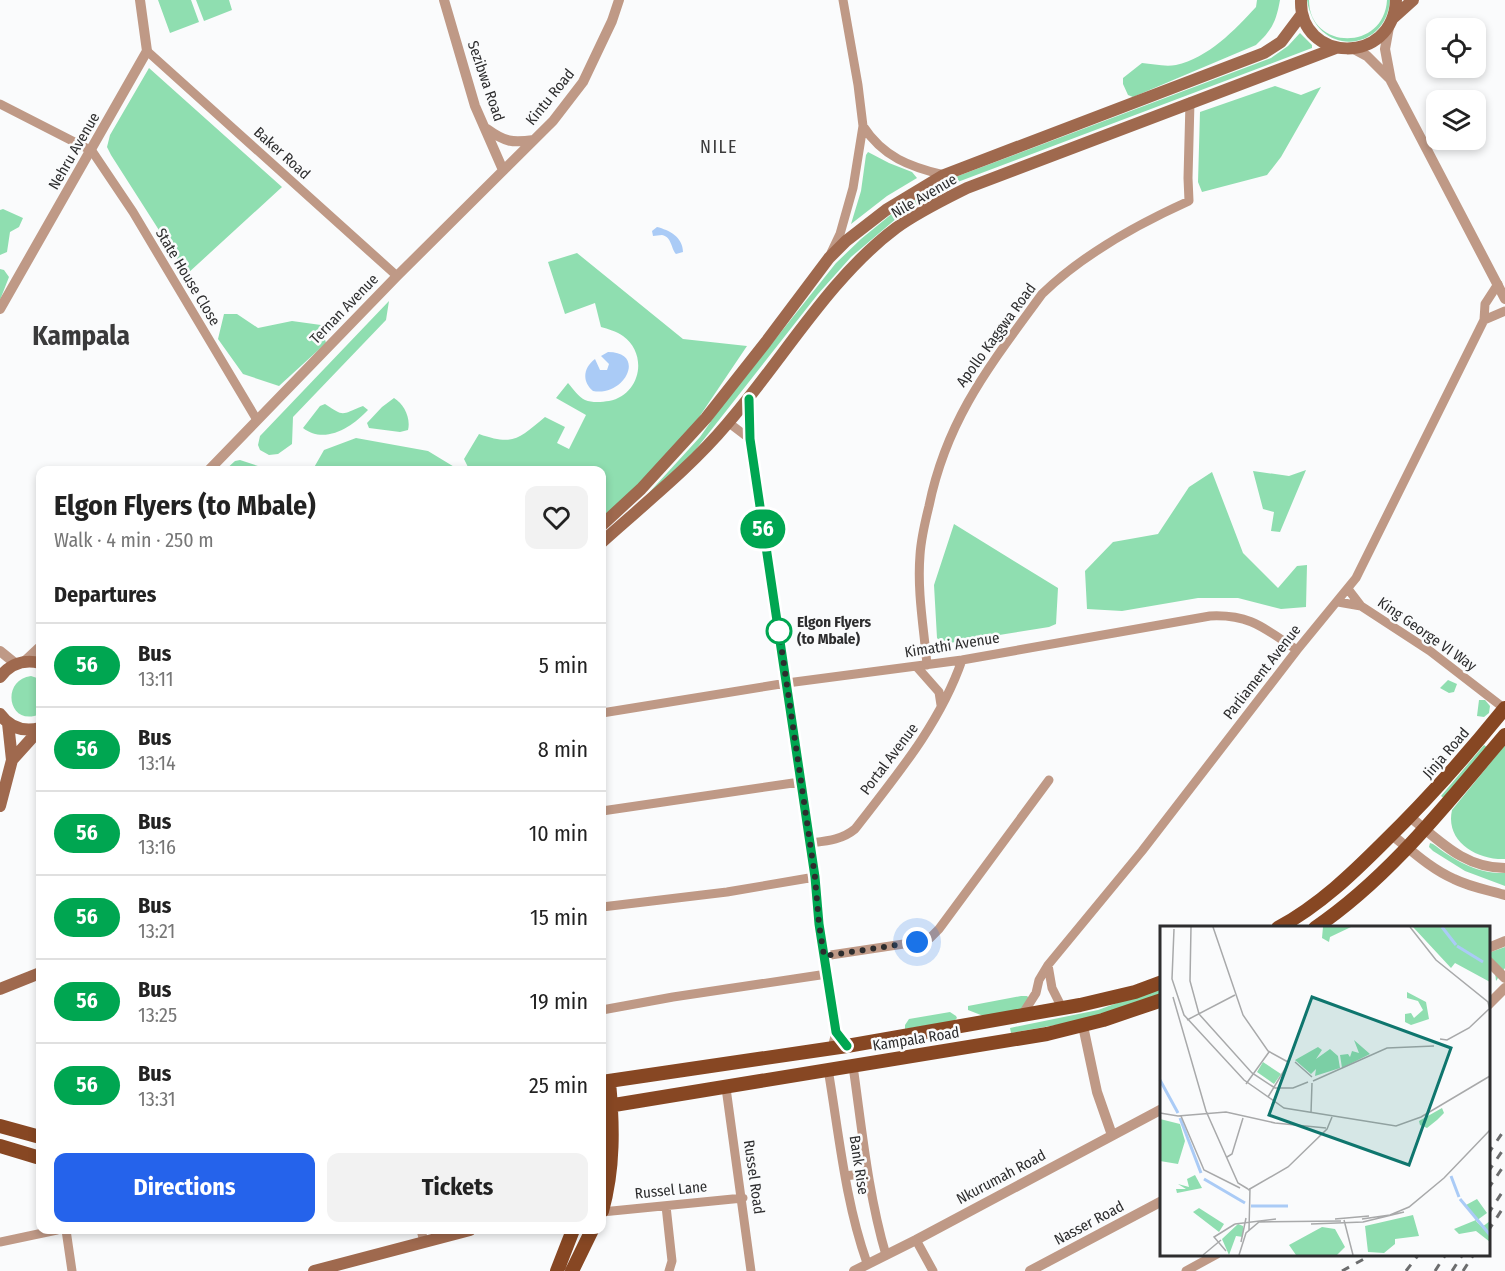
<!DOCTYPE html>
<html lang="en">
<head>
<meta charset="utf-8">
<style>
  :root { --surface:#fff; --page:#f2f2f2; --text:#222; --muted:#767676; --line:#e0e0e0; --accent:#2563eb }
  body { margin:0; font-family:"Fira Sans Condensed",sans-serif; background:var(--page); color:var(--text); height:100vh; display:flex; flex-direction:column; font-size:22px; white-space:nowrap }
  * { box-sizing:border-box; margin:0 }
  p { font-size:20px; color:var(--muted) }
  .icon { flex:none; width:33px; height:33px; fill:none; stroke:currentColor; stroke-width:2; stroke-linecap:round; stroke-linejoin:round }
  .map { position:relative; flex:1; overflow:hidden }
  .panel { position:absolute; left:36px; top:466px; width:570px; height:768px; display:flex; flex-direction:column; background:var(--surface); border-radius:12px; box-shadow:0 3px 9px #0003 }
  .panel>* { flex:none }
  .badge { padding:0 12px; border-radius:20px; font-size:21px; line-height:39px }
  .tools { position:absolute; left:1426px; top:18px; display:grid; gap:12px }
  .tools a { display:grid; place-items:center; width:60px; height:60px; border-radius:12px; background:var(--surface); box-shadow:0 3px 9px #0003; font-size:30px }
  .you { position:absolute; width:30px; height:30px; margin:-15px; border:4px solid #fff; border-radius:50%; background:#1a73e8; box-shadow:0 0 0 9px #1a73e833 }
  .map>.badge { position:absolute; translate:-50% -50%; box-shadow:0 0 0 3px #fff }
  h2 { padding:0 18px; font-size:22px; line-height:54px }
  .round { display:grid; place-items:center; flex:none; width:63px; height:63px; border-radius:12px; background:var(--page) }
  .headline { display:flex; align-items:center; justify-content:space-between; height:102px; padding:0 18px }
  h1 { font-size:28px; font-weight:700; line-height:45px }
  .primary-button { display:flex; gap:12px; margin-top:auto; padding:12px 18px }
  .primary-button a { flex:1; height:69px; border-radius:12px; background:var(--accent); color:#fff; font-size:24px; font-weight:700; line-height:69px; text-align:center }
  .primary-button a+a { background:var(--page); color:var(--text) }
  ul { padding:0; list-style:none }
  li { display:flex; align-items:center; gap:18px; height:84px; padding:0 18px; border-top:2px solid var(--line) }
  li div { flex:1 }
  li b { display:block; font-size:22px }
  li em { font-style:normal }
  li .badge { min-width:66px; font-weight:700; text-align:center }
  .map>svg:first-child { display:block }
</style>
</head>
<body>
<div class="map">
<svg width="1505" height="1271" viewBox="0 0 1505 1271">
  <rect width="100%" height="100%" fill="#fafbfc"/>
  <path fill="#8fdeb0" d="M 158,0 L 191,0 L 199,22 L 170,33 Z
    M 196,0 L 229,0 L 232,10 L 204,21 Z
    M 1257,0 L 1280,0 C 1276,22 1272,30 1256,45 L 1133,97 L 1128,95 L 1123,84 L 1123,78 L 1142,63 C 1153,64 1165,67 1176,65 C 1208,58 1235,30 1256,7 Z
    M 1307,0 L 1309,0 C 1309,50 1384,52 1387,0 L 1390,0 C 1386,53 1316,58 1307,0 Z
    M 1300,33 L 1312,45 L 1312,48 L 955,183 L 953,181 L 954,178 L 958,176 L 1271,58 L 1288,46 Z
    M 149,68 L 282,187 L 187,274 L 111,155 L 107,147 L 110,135 Z
    M 1275,86 L 1301,95 L 1321,87 L 1281,157 L 1267,175 L 1202,192 L 1198,182 L 1200,112 Z
    M 868,152 L 889,163 L 912,172 L 917,178 L 887,196 L 851,224 L 861,191 L 866,155 Z
    M 943,184 L 945,184 L 948,187 L 897,218 L 851,257 L 818,294 L 686,462 L 646,496 L 700,437 L 721,407 L 836,263 L 861,239 L 894,212 Z
    M 3,209 L 23,218 L 19,227 L 10,232 L 7,252 L 0,255 L 0,210 Z
    M 577,253 L 683,339 L 747,346 L 685,438 L 624,499 L 602,517 L 602,471 L 470,471 L 464,459 L 479,434 C 514,446 518,439 545,417 L 565,427 L 557,443 L 569,449 L 586,415 L 556,398 L 568,383 C 573,389 579,397 585,400 C 592,403 602,402 609,401 C 640,395 649,355 623,336 C 616,331 608,329 601,327 L 595,303 L 565,314 L 548,262 Z
    M 0,269 L 4,270 L 9,277 L 0,300 Z
    M 389,301 L 386,320 L 293,417 L 292,444 L 278,454 L 269,455 L 260,450 L 258,445 L 260,436 Z
    M 224,314 L 237,314 L 258,328 L 292,321 L 321,325 L 326,343 L 279,386 L 243,374 L 218,339 Z
    M 394,398 C 404,404 411,418 408,430 L 400,432 L 369,428 L 367,423 L 382,407 Z
    M 325,404 C 345,417 340,415 363,406 L 368,410 C 352,427 325,445 303,428 L 320,406 Z
    M 356,438 L 428,451 L 456,468 L 457,471 L 312,471 L 324,450 Z
    M 240,460 L 261,467 L 269,466 L 281,471 L 224,471 L 235,461 Z
    M 1306,470 L 1280,532 L 1271,531 L 1274,512 L 1263,509 L 1253,471 L 1289,476 Z
    M 1212,472 L 1243,553 L 1278,588 L 1297,566 L 1307,565 L 1306,607 L 1281,609 L 1238,598 L 1198,598 L 1122,611 L 1087,609 L 1085,571 L 1113,542 L 1158,534 L 1189,487 Z
    M 954,524 L 1058,588 L 1056,624 L 1049,627 L 943,644 L 937,638 L 934,585 Z
    M 31,676 L 40,679 L 40,714 C 8,728 0,680 31,676 Z
    M 1448,680 L 1457,684 L 1454,692 L 1449,693 L 1440,688 Z
    M 1479,700 L 1485,700 L 1490,706 L 1489,713 L 1484,717 L 1477,716 Z
    M 1484,745 L 1488,748 L 1445,799 L 1441,796 Z
    M 1505,745 L 1505,859 C 1476,860 1445,841 1452,810 Z
    M 1430,843 L 1433,844 C 1454,860 1477,874 1505,873 L 1505,886 L 1465,871 L 1433,851 L 1429,847 Z
    M 1505,947 L 1505,968 L 1496,981 C 1496,970 1489,963 1488,953 Z
    M 1161,987 L 1161,994 L 1113,1012 L 1062,1024 L 1011,1033 L 1010,1028 L 1098,1010 Z
    M 1021,996 L 1027,996 L 1031,1000 L 1027,1010 L 986,1017 L 968,1010 L 968,1006 Z
    M 950,1012 L 956,1016 L 957,1018 L 954,1021 L 905,1029 L 905,1025 L 909,1019 Z"/>
  <path fill="#aacbf6" d="M 657,227 C 669,230 683,237 683,252 L 676,254 C 671,249 672,237 662,235 C 659,235 656,236 653,236 L 652,231 Z
    M 608,352 C 647,352 625,397 593,391 C 581,381 584,367 595,359 L 600,370 L 607,370 L 609,364 L 601,356 Z"/>
  <g fill="none" stroke-linecap="round" stroke-linejoin="round">
    <path stroke="#bf9986" stroke-width="9" d="M 147,51 L 397,276
      M 0,104 L 92,151 L 133,212 L 257,420
      M 863,126 C 883,157 910,167 944,175
      M 831,253 L 840,234 L 853,188 L 863,126 L 858,85 L 843,0
      M 1484,320 L 1505,311
      M 749,399 L 750,439 L 815,877 L 819,924 L 836,1032 L 832,1048
      M 729,423 L 750,439
      M 1348,589 L 1361,606 L 1430,651 L 1505,709
      M 1338,602 L 1361,606
      M 927,665 C 924,629 917,592 920,555 C 921,539 925,522 929,506 C 947,418 991,364 1042,294 C 1082,255 1138,224 1189,201 L 1188,178 L 1190,102
      M 916,666 L 939,692 L 941,705
      M 602,713 L 787,683 L 962,660 L 1210,616 C 1251,614 1265,629 1297,650
      M 602,811 L 800,782
      M 810,843 C 826,841 842,840 855,829 C 896,776 940,724 962,660
      M 602,907 L 727,892 L 815,877
      M 824,956 L 917,942 L 930,938 L 939,929 L 1049,780
      M 1048,965 L 1052,988 L 1062,1008
      M 602,1010 L 673,997 L 827,974
      M 1022,1015 L 1036,993 L 1039,980 L 1048,965 L 1142,851 L 1297,650 L 1356,578 L 1484,320 L 1485,304 L 1498,284
      M 853,1066 C 862,1129 868,1194 886,1255
      M 828,1069 C 839,1134 845,1201 867,1263
      M 726,1088 L 751,1271
      M 845,1176 L 868,1173
      M 666,1206 L 672,1261 L 669,1271
      M 602,1212 L 743,1198
      M 66,1230 L 72,1271
      M 421,1230 L 424,1242
      M 916,1240 L 933,1271
      M 0,1242 L 57,1230
      M 1186,1271 L 1217,1254"/>
    <path stroke="#bf9986" stroke-width="10" d="M 444,0 L 475,106 L 503,170
      M 1389,27 L 1385,49 L 1391,81 L 1505,299
      M 1354,49 L 1367,56 L 1389,78
      M 487,129 C 505,142 512,143 534,140
      M 0,309 L 147,51 L 140,0
      M 208,471 L 397,276 L 553,121 L 583,82 L 612,21 L 619,0
      M 0,651 L 16,664
      M 25,661 L 40,647
      M 1410,817 C 1440,841 1464,868 1505,868
      M 1392,835 C 1412,851 1431,869 1454,879 C 1470,887 1488,890 1505,895
      M 1488,948 L 1505,941
      M 1488,961 L 1505,978
      M 1488,1005 L 1505,988
      M 1083,1026 L 1097,1092 L 1112,1135
      M 854,1271 L 916,1240 L 1162,1109
      M 1030,1271 L 1162,1201"/>
    <path stroke="#9f694e" stroke-width="12" d="M 1301,0 C 1299,63 1393,66 1396,0
      M 1393,18 L 1413,0
      M 602,525 L 641,489 L 706,418 L 766,342 L 829,258 L 846,241 L 886,210 L 944,175 L 1264,53 L 1281,42 L 1302,14
      M 602,542 C 644,504 690,468 727,424 C 782,361 829,278 896,228 C 918,212 943,200 967,188 L 1336,48
      M 0,677 C 10,664 24,659 40,663
      M 0,714 C 10,728 24,732 40,728
      M 12,760 L 40,729
      M 0,806 L 12,760 L 8,723
      M 0,989 L 40,973
      M 314,1271 L 470,1230"/>
    <path stroke="#874723" stroke-width="14" d="M 1278,928 C 1320,905 1352,874 1385,841 C 1428,799 1467,755 1505,708
      M 1315,928 C 1390,877 1447,803 1505,735
      M 602,1082 L 847,1046 L 1080,1005 L 1135,992 L 1162,982
      M 602,1107 L 1047,1034 L 1103,1020 L 1162,1000
      M 0,1126 L 40,1137
      M 0,1146 L 40,1158
      M 602,1211 C 614,1169 613,1125 609,1082
      M 557,1271 L 573,1230
      M 572,1271 L 592,1230"/>
    <path stroke="#6c6d6e" stroke-width="3" stroke-dasharray="8 8" stroke-linecap="butt" d="M 1488,1154 L 1505,1129
      M 1488,1172 L 1505,1147
      M 1488,1189 L 1505,1164
      M 1488,1214 L 1505,1188
      M 1488,1231 L 1505,1205
      M 1342,1271 L 1373,1254
      M 1406,1271 L 1419,1254
      M 1435,1271 L 1446,1254
      M 1452,1271 L 1463,1254
      M 1463,1271 L 1474,1254"/>
  </g>
  <g fill="none" stroke-linecap="round" stroke-linejoin="round">
    <defs>
      <path id="line" d="M 749,399 L 750,439 L 815,877 L 819,924 L 836,1032 L 847,1046"/>
    </defs>
    <use href="#line" stroke="#fff" stroke-width="14"/>
    <use href="#line" stroke="#00a651" stroke-width="9"/>
    <path stroke="#2d2d2e" stroke-width="6" stroke-dasharray="0 10.8" d="M 779,631 L 815,877 L 819,924 L 824,956 L 917,942"/>
  </g>
  <circle fill="#fff" stroke="#00a651" stroke-width="3" cx="779" cy="631" r="12"/>
  <g text-anchor="middle" stroke-width="5" stroke-linejoin="round" paint-order="stroke">
    <g font-size="15" fill="#2d2d2e" stroke="#fafbfc">
      <text transform="translate(486 81) rotate(71)" y="5">Sezibwa Road</text>
      <text transform="translate(550 97) rotate(-51)" y="5">Kintu Road</text>
      <text transform="translate(74 151) rotate(-60)" y="5">Nehru Avenue</text>
      <text transform="translate(282 153) rotate(42)" y="5">Baker Road</text>
      <text transform="translate(924 196) rotate(-30)" y="5">Nile Avenue</text>
      <text transform="translate(188 277) rotate(59)" y="5">State House Close</text>
      <text transform="translate(344 309) rotate(-46)" y="5">Ternan Avenue</text>
      <text transform="translate(996 335) rotate(-54)" y="5">Apollo Kaggwa Road</text>
      <text transform="translate(1427 634) rotate(35)" y="5">King George VI Way</text>
      <text transform="translate(952 645) rotate(-9)" y="5">Kimathi Avenue</text>
      <text transform="translate(1262 672) rotate(-52)" y="5">Parliament Avenue</text>
      <text transform="translate(1446 753) rotate(-49)" y="5">Jinja Road</text>
      <text transform="translate(889 759) rotate(-53)" y="5">Portal Avenue</text>
      <text transform="translate(916 1039) rotate(-9)" y="5">Kampala Road</text>
      <text transform="translate(859 1165) rotate(81)" y="5">Bank Rise</text>
      <text transform="translate(754 1177) rotate(82)" y="5">Russel Road</text>
      <text transform="translate(1001 1177) rotate(-28)" y="5">Nkurumah Road</text>
      <text transform="translate(671 1190) rotate(-6)" y="5">Russel Lane</text>
      <text transform="translate(1089 1223) rotate(-28)" y="5">Nasser Road</text>
    </g>
    <g font-size="15" font-weight="bold" fill="#2d2d2e" stroke="#fafbfc" text-anchor="start">
      <text x="797" y="627">Elgon Flyers<tspan x="797" dy="17">(to Mbale)</tspan></text>
    </g>
    <g font-size="18" letter-spacing="1.5" fill="#3a3a3b" stroke="#fafbfc">
      <text x="719" y="153">NILE</text>
    </g>
    <g font-size="27" font-weight="bold" fill="#3a3a3b" stroke="#fafbfc">
      <text x="81" y="345">Kampala</text>
    </g>
  </g>
  <g transform="translate(1160 926)">
    <rect width="330" height="330" fill="#fafbfc"/>
    <path d="M 163,1 L 191,1 L 170,11 L 169,16 L 162,12 ZM 253,1 L 330,1 L 330,56 L 295,37 L 291,42 ZM 247,66 L 266,76 L 269,93 L 251,99 L 245,96 L 245,88 L 251,87 L 254,92 L 263,84 L 258,75 L 247,72 ZM 194,114 L 210,128 L 182,142 L 180,129 L 188,128 L 190,131 L 192,125 L 199,127 ZM 158,121 L 162,124 L 156,133 L 170,123 L 178,130 L 180,142 L 155,150 L 156,143 L 151,148 L 135,134 ZM 103,136 L 121,148 L 114,158 L 97,146 ZM 282,182 L 284,187 L 277,194 L 267,202 L 260,199 L 259,195 ZM 0,193 L 20,198 L 25,215 L 18,238 L 0,235 ZM 35,249 L 42,262 L 17,267 L 16,263 L 26,263 L 18,258 L 29,261 L 27,253 ZM 317,273 L 327,287 L 316,295 L 322,301 L 330,295 L 330,316 L 316,305 L 299,308 L 294,303 L 316,294 L 306,279 ZM 39,282 L 64,298 L 59,306 L 33,286 ZM 253,289 L 259,310 L 235,313 L 235,318 L 224,327 L 208,326 L 205,300 ZM 78,298 L 83,300 L 83,311 L 76,310 L 69,329 L 62,313 ZM 162,301 L 175,303 L 185,321 L 177,329 L 136,329 L 129,319 Z" fill="#8fdeb0"/>
    <path fill="none" stroke="#aacbf6" stroke-width="3" d="M 282,1 L 296,19M 297,20 L 323,36M 0,154 L 18,187M 20,192 L 41,247M 291,250 L 299,271M 44,253 L 85,277M 300,273 L 330,309M 91,280 L 128,280"/>
    <path fill="none" stroke="#a8a9aa" stroke-width="1.5" d="M 31,1 L 30,55 L 39,88 L 92,147 L 115,162 L 133,162 L 148,156M 53,1 L 83,89 L 108,125 L 128,136M 250,1 L 276,34 L 328,76 L 330,84M 14,3 L 12,53 L 24,89 L 84,154 L 124,182 L 236,200 L 261,191 L 330,150M 13,71 L 46,185 L 78,257 L 88,263M 27,94 L 75,69M 280,113 L 287,114 L 309,102 L 329,83M 135,136 L 152,151M 153,155 L 227,122 L 274,120M 86,158 L 109,126M 108,171 L 128,138M 0,187 L 18,190 L 66,186 L 115,197 L 166,202M 151,187 L 152,157M 21,190 L 44,244 L 80,262M 67,231 L 72,228 L 83,192M 88,264 L 128,241 L 167,203 L 172,191M 175,293 L 209,290M 202,293 L 230,289 L 249,281 L 284,252 L 330,204M 184,294 L 193,329M 75,298 L 116,293M 151,298 L 203,296 L 244,286M 89,304 L 90,262M 81,316 L 86,292M 66,325 L 54,311 L 75,298M 43,329 L 61,314M 79,329 L 86,307 L 99,296 L 181,295"/>
    <path fill="#0f766e" fill-opacity="0.15" stroke="#0f766e" stroke-width="3" d="M 152,71 L 291,122 L 249,239 L 109,189 Z"/>
    <rect width="330" height="330" fill="none" stroke="#2d2d2e" stroke-width="3"/>
  </g>
</svg>
<div class="tools">
<a><svg class="icon" aria-label="locate" viewBox="0 0 24 24"><circle cx="12" cy="12" r="6"/><path d="M12 2v4M12 18v4M2 12h4M18 12h4"/></svg></a>
<a><svg class="icon" aria-label="layers" viewBox="0 0 24 24"><path d="M12 4l9 5-9 5-9-5zM3 14l9 5 9-5"/></svg></a>
</div>
<div class="you" style="left:917px;top:942px"></div>
<b class="badge" style="left:763px;top:529px;background:#00a651;color:#fff">56</b>
<section class="panel">
<div class="headline"><div><h1>Elgon Flyers (to Mbale)</h1><p>Walk · 4 min · 250 m</p></div><a class="round"><svg class="icon" aria-label="heart" viewBox="0 0 24 24"><path d="M12 20l-8-8c-3-5 5-10 8-4 3-6 11-1 8 4z"/></svg></a></div>
<h2>Departures</h2>
<ul>
<li><span class="badge" style="background:#00a651;color:#fff">56</span><div><b>Bus</b><p>13:11</p></div><em>5 min</em></li>
<li><span class="badge" style="background:#00a651;color:#fff">56</span><div><b>Bus</b><p>13:14</p></div><em>8 min</em></li>
<li><span class="badge" style="background:#00a651;color:#fff">56</span><div><b>Bus</b><p>13:16</p></div><em>10 min</em></li>
<li><span class="badge" style="background:#00a651;color:#fff">56</span><div><b>Bus</b><p>13:21</p></div><em>15 min</em></li>
<li><span class="badge" style="background:#00a651;color:#fff">56</span><div><b>Bus</b><p>13:25</p></div><em>19 min</em></li>
<li><span class="badge" style="background:#00a651;color:#fff">56</span><div><b>Bus</b><p>13:31</p></div><em>25 min</em></li>
</ul>
<div class="primary-button"><a>Directions</a><a>Tickets</a></div>
</section>
</div>
</body>
</html>
